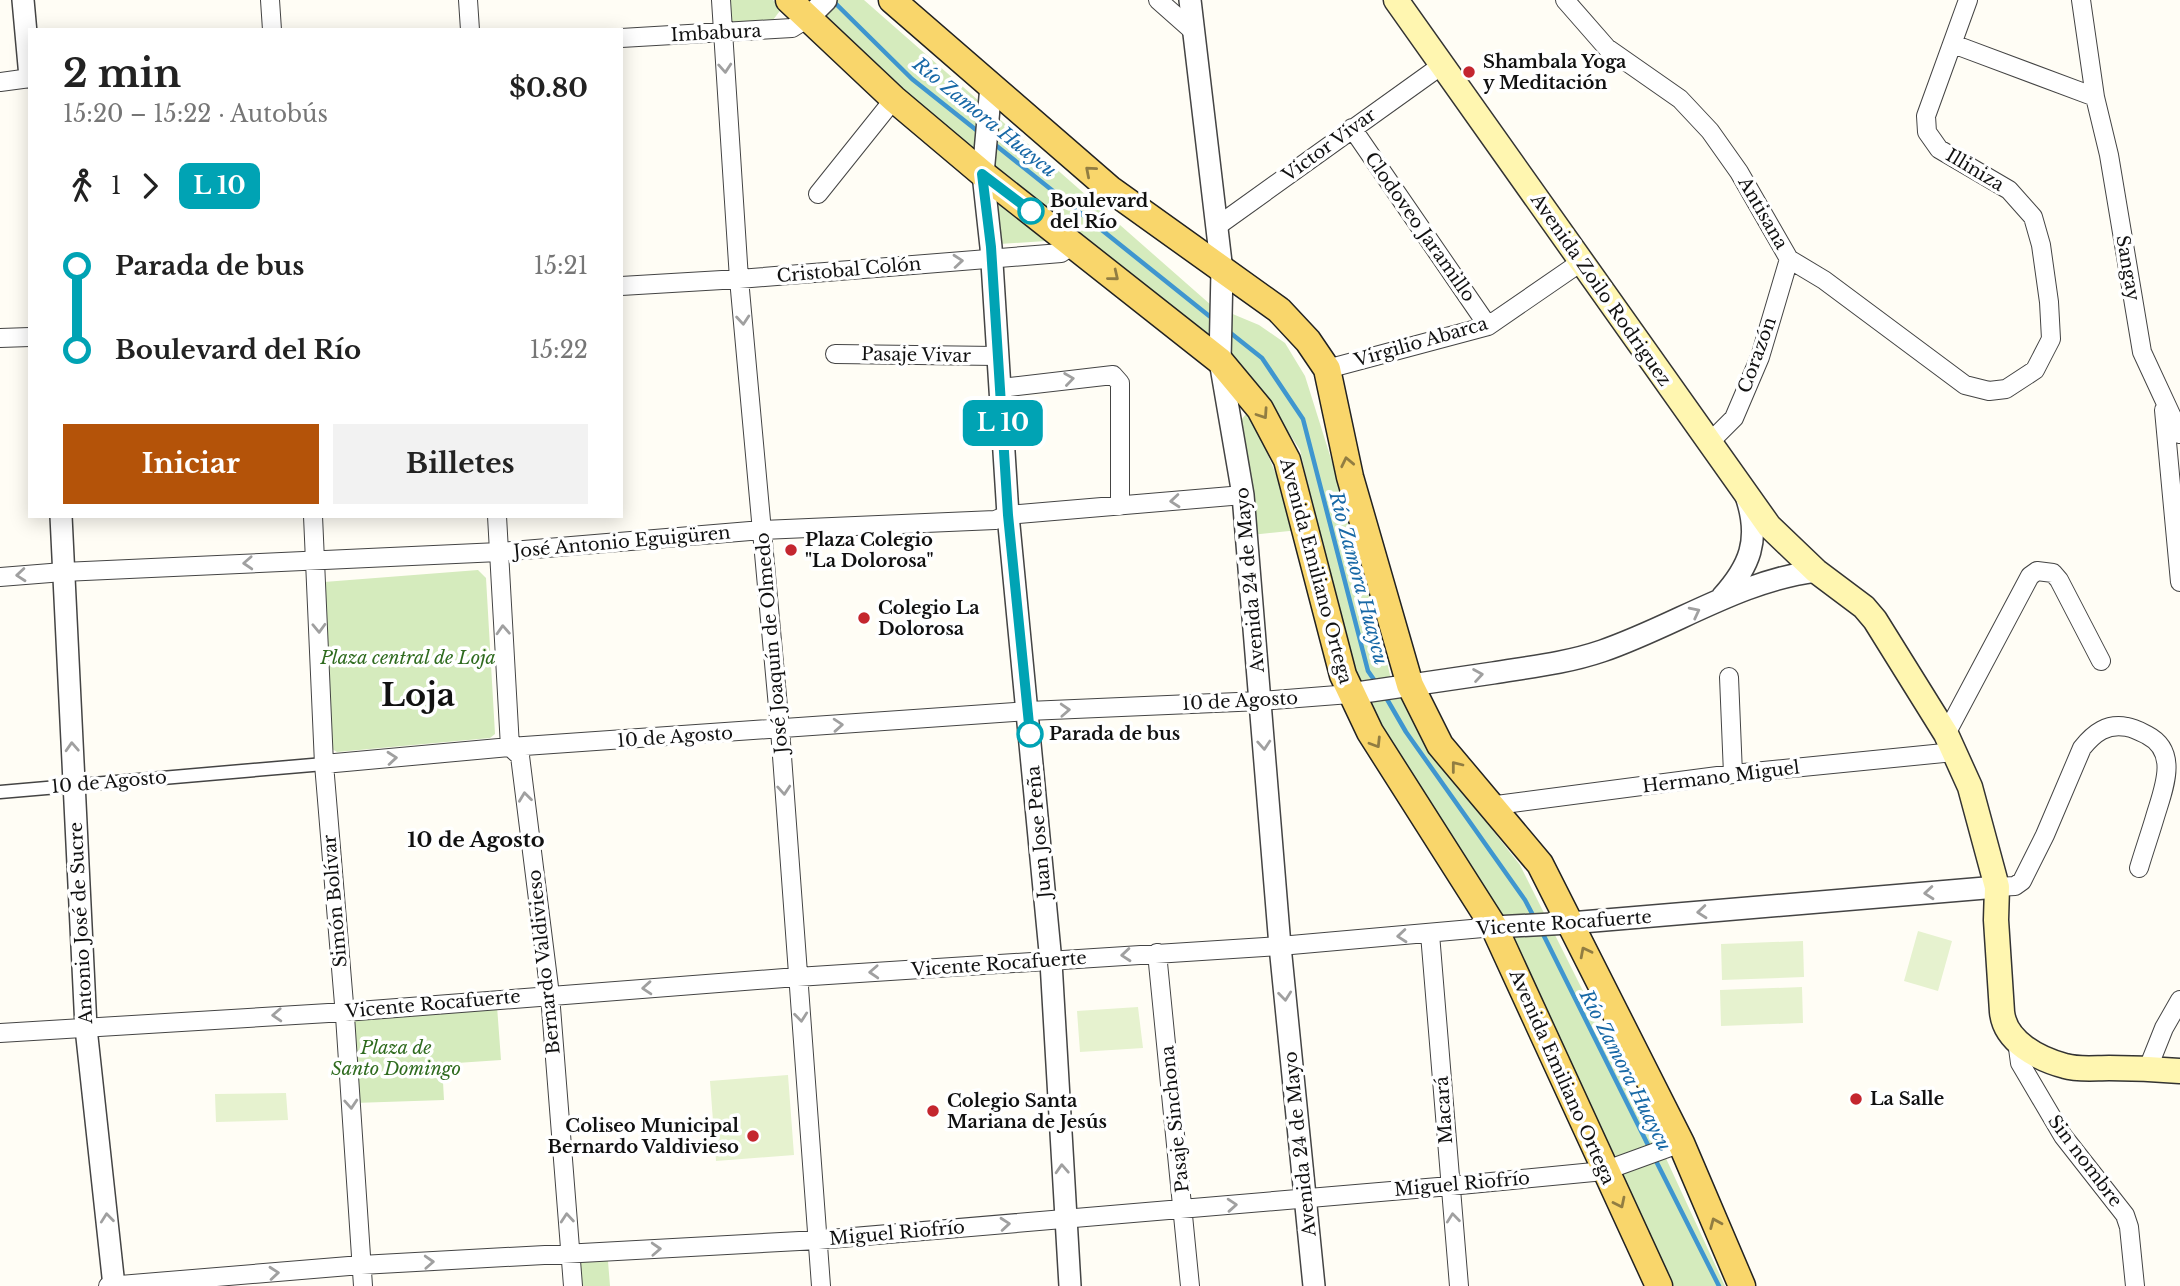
<!DOCTYPE html>
<html lang="es">
<head>
<meta charset="utf-8">
<style>
  :root { --surface:#fff; --page:#f2f2f2; --text:#222; --muted:#767676; --accent:#b45309 }
  body { margin:0; font-family:"Libre Baskerville",serif; background:var(--page); color:var(--text); height:100vh; display:flex; flex-direction:column; font-size:26px; white-space:nowrap }
  * { box-sizing:border-box; margin:0 }
  p { font-size:23px; color:var(--muted) }
  .icon { flex:none; width:38px; height:38px; fill:none; stroke:currentColor; stroke-width:2; stroke-linecap:round; stroke-linejoin:round }
  .map { position:relative; flex:1; overflow:hidden }
  .panel { position:absolute; left:28px; top:28px; width:595px; height:490px; display:flex; flex-direction:column; background:var(--surface); border-radius:0px; box-shadow:0 4px 18px #0003 }
  .panel>* { flex:none }
  .badge { padding:0 14px; border-radius:10px; font-size:24px; line-height:46px }
  .map>.badge { position:absolute; translate:-50% -50%; box-shadow:0 0 0 4px #fff }
  .legs { display:flex; align-items:center; gap:10px; height:77px; padding:0 35px; font-size:23px }
  .legs p { margin-inline-start:auto }
  .summary { display:flex; align-items:center; justify-content:space-between; height:119px; padding:0 35px }
  h1 { font-size:38px; font-weight:700; line-height:52px }
  .action { display:flex; gap:14px; margin-top:auto; padding:14px 35px }
  .action a { flex:1; height:80px; border-radius:0px; background:var(--accent); color:#fff; font-size:28px; font-weight:700; line-height:80px; text-align:center }
  .action a+a { background:var(--page); color:var(--text) }
  ul { padding:0 35px; list-style:none }
  li { display:flex; align-items:center; gap:24px; height:84px; font-size:26px }
  li i { display:grid; place-items:center; width:10px; height:100%; margin:0 9px; background:currentColor }
  li i::after { content:''; width:18px; height:18px; margin:-9px; border:5px solid; border-radius:50%; background:var(--surface) }
  li p { margin-inline-start:auto }
  li:first-child i { background:linear-gradient(#0000 50%,currentColor 0) }
  li:last-child i { background:linear-gradient(currentColor 50%,#0000 0) }
  .map>svg:first-child { display:block }
</style>
</head>
<body>
<div class="map">
<svg width="2180" height="1286" viewBox="0 0 2180 1286">
  <rect width="100%" height="100%" fill="#fffdf5"/>
  <path fill="#d5ebbd" d="M 730,0 L 773,0 L 782,8 L 773,20 L 729,23 Z
    M 810,0 L 864,0 L 1211,305 L 1259,325 L 1285,343 L 1305,376 L 1360,551 L 1390,675 L 1418,731 L 1456,784 L 1520,865 L 1657,1139 L 1725,1286 L 1670,1286 L 1382,743 L 1352,678 L 1300,450 L 1268,401 L 1169,308 L 930,114 Z
    M 995,201 L 1046,241 L 1000,244 Z
    M 1247,413 L 1253,419 L 1299,530 L 1251,535 L 1240,421 Z
    M 478,570 L 486,578 L 495,734 L 490,738 L 337,752 L 329,747 L 324,582 Z
    M 497,1006 L 501,1060 L 442,1064 L 444,1100 L 354,1103 L 351,1017 Z
    M 579,1261 L 608,1261 L 610,1286 L 582,1286 Z"/>
  <path fill="#e6f2cf" d="M 1918,931 L 1952,941 L 1938,991 L 1904,981 Z
    M 1803,941 L 1804,977 L 1722,980 L 1721,944 Z
    M 1802,987 L 1803,1023 L 1721,1026 L 1720,990 Z
    M 1138,1007 L 1143,1048 L 1080,1052 L 1077,1011 Z
    M 788,1075 L 794,1155 L 716,1161 L 710,1081 Z
    M 286,1093 L 288,1120 L 216,1122 L 215,1094 Z"/>
  <g fill="none" stroke-linecap="round" stroke-linejoin="round">
    <path stroke="#3f96cf" stroke-width="4.5" d="M 833,1 L 912,79 L 980,133
      M 993,143 L 1213,319
      M 1228,331 L 1262,358 L 1303,419 L 1368,671 L 1377,684
      M 1384,694 L 1406,732 L 1525,900 L 1535,919
      M 1541,930 L 1651,1151
      M 1655,1159 L 1719,1286"/>
    <defs>
      <path id="pedestrian" d="M 0,792 L 324,764"/>
      <path id="minor" d="M 270,0 L 272,30
        M 468,0 L 470,30
        M 721,0 L 739,279 L 780,729 L 821,1286
        M 1158,0 L 1193,31
        M 1565,0 L 1607,48 L 1680,99 L 1710,131 L 1739,172 L 1789,259 L 1824,280 L 1965,385 L 1989,391 L 2006,389 L 2035,370 L 2051,339 L 2049,302 L 2041,245 L 2033,217 L 2009,190 L 1939,149 L 1927,132 L 1926,116 L 1968,0
        M 2081,0 L 2095,97 L 2109,155 L 2142,352 L 2180,434
        M 621,38 L 792,28 L 808,18
        M 1953,44 L 2095,97
        M 0,82 L 30,78
        M 1352,128 L 1488,326
        M 818,194 L 894,99
        M 1216,227 L 1442,65
        M 621,286 L 739,279 L 1061,253 L 1074,244
        M 0,338 L 30,337
        M 835,354 L 997,356
        M 1327,369 L 1488,326 L 1581,262
        M 1001,388 L 1113,375 L 1120,383 L 1120,506
        M 2164,410 L 2180,582
        M 1710,442 L 1734,418 L 1760,357 L 1789,259
        M 313,516 L 324,764 L 345,1016 L 363,1286
        M 497,516 L 510,747 L 520,756 L 550,995 L 573,1286
        M 0,577 L 63,572 L 499,552 L 762,530 L 995,520 L 1008,515 L 1243,495
        M 1729,677 L 1733,774
        M 1946,734 L 2030,576 L 2037,571 L 2053,573 L 2059,580 L 2101,661
        M 324,764 L 510,747 L 1028,711 L 1261,701 L 1350,694
        M 1489,806 L 1733,774 L 1954,752
        M 1997,887 L 2015,886 L 2022,881 L 2045,835 L 2082,748 C 2094,733 2107,723 2127,727 C 2134,728 2141,732 2147,735 C 2180,752 2163,790 2155,817 C 2150,834 2144,851 2139,868
        M 1430,934 L 1459,1286
        M 1157,953 L 1190,1286
        M 0,1033 L 345,1012 L 797,977 L 1280,946 L 1494,927
        M 2017,1041 L 2020,1063 L 2063,1136 L 2125,1215 L 2129,1227 L 2135,1286
        M 2148,1068 L 2164,1028 L 2180,1000
        M 108,1286 L 361,1265 L 818,1240 L 1450,1186 L 1604,1171 L 1681,1143"/>
      <path id="tertiary" d="M 23,0 L 30,77
        M 1190,0 L 1222,271 L 1220,361 L 1243,495 L 1280,946 L 1314,1286
        M 808,18 L 826,0
        M 991,86 L 983,174 L 991,247 L 1008,515 L 1051,962 L 1070,1286
        M 61,516 L 86,1028 L 114,1286
        M 1722,597 C 1750,566 1760,540 1747,499
        M 1350,694 C 1398,687 1445,680 1493,673 C 1530,667 1567,663 1602,651 C 1675,626 1739,581 1816,571
        M 1494,927 L 1570,923 L 1997,887"/>
      <path id="secondary" d="M 1396,0 L 1769,526 L 1816,571 L 1864,607 L 1875,620 L 1946,734 L 1970,787 L 1997,887 L 1996,920 L 2002,1012 C 2005,1042 2039,1059 2065,1066 C 2078,1070 2095,1068 2109,1068 C 2133,1068 2156,1069 2180,1071"/>
      <path id="primary" d="M 789,0 L 894,99 L 983,174 L 1220,361 L 1260,409 L 1287,460 L 1343,675 L 1370,732 L 1494,927 L 1659,1286
        M 892,0 L 1110,189 L 1279,310 L 1308,341 L 1327,369 L 1350,477 L 1410,685 L 1440,745 L 1540,864 L 1681,1143 L 1742,1286"/>
    </defs>
    <use href="#pedestrian" stroke="#444" stroke-width="15"/>
    <use href="#minor" stroke="#444" stroke-width="20"/>
    <use href="#tertiary" stroke="#444" stroke-width="24"/>
    <use href="#secondary" stroke="#333" stroke-width="27"/>
    <use href="#primary" stroke="#222" stroke-width="29"/>
    <use href="#pedestrian" stroke="#fff" stroke-width="12"/>
    <use href="#minor" stroke="#fff" stroke-width="18"/>
    <use href="#tertiary" stroke="#fff" stroke-width="21"/>
    <use href="#secondary" stroke="#fff6b0" stroke-width="24"/>
    <use href="#primary" stroke="#f9d66b" stroke-width="26"/>
  </g>
  <defs><path id="oneway-chevron" d="M-2-3.5L2.5 0L-2 3.5" fill="none" stroke-width="1.6" stroke-linecap="round" stroke-linejoin="round" transform="scale(1.75)"/></defs>
  <g stroke="#a0a0a0">
    <use href="#oneway-chevron" transform="translate(725 68) rotate(86)"/>
    <use href="#oneway-chevron" transform="translate(958 261) rotate(-5)"/>
    <use href="#oneway-chevron" transform="translate(743 320) rotate(85)"/>
    <use href="#oneway-chevron" transform="translate(1069 379) rotate(-8)"/>
    <use href="#oneway-chevron" transform="translate(1175 501) rotate(175)"/>
    <use href="#oneway-chevron" transform="translate(248 563) rotate(177)"/>
    <use href="#oneway-chevron" transform="translate(21 575) rotate(175)"/>
    <use href="#oneway-chevron" transform="translate(1695 612) rotate(-27)"/>
    <use href="#oneway-chevron" transform="translate(319 628) rotate(88)"/>
    <use href="#oneway-chevron" transform="translate(503 630) rotate(-93)"/>
    <use href="#oneway-chevron" transform="translate(1478 675) rotate(-9)"/>
    <use href="#oneway-chevron" transform="translate(1065 710) rotate(-3)"/>
    <use href="#oneway-chevron" transform="translate(838 725) rotate(-4)"/>
    <use href="#oneway-chevron" transform="translate(1264 745) rotate(86)"/>
    <use href="#oneway-chevron" transform="translate(72 747) rotate(-93)"/>
    <use href="#oneway-chevron" transform="translate(392 758) rotate(-5)"/>
    <use href="#oneway-chevron" transform="translate(784 790) rotate(86)"/>
    <use href="#oneway-chevron" transform="translate(525 797) rotate(-97)"/>
    <use href="#oneway-chevron" transform="translate(1929 893) rotate(175)"/>
    <use href="#oneway-chevron" transform="translate(1702 912) rotate(175)"/>
    <use href="#oneway-chevron" transform="translate(1402 936) rotate(175)"/>
    <use href="#oneway-chevron" transform="translate(1126 955) rotate(175)"/>
    <use href="#oneway-chevron" transform="translate(874 972) rotate(177)"/>
    <use href="#oneway-chevron" transform="translate(647 988) rotate(176)"/>
    <use href="#oneway-chevron" transform="translate(1285 996) rotate(84)"/>
    <use href="#oneway-chevron" transform="translate(277 1015) rotate(177)"/>
    <use href="#oneway-chevron" transform="translate(801 1017) rotate(84)"/>
    <use href="#oneway-chevron" transform="translate(351 1104) rotate(86)"/>
    <use href="#oneway-chevron" transform="translate(1062 1169) rotate(-93)"/>
    <use href="#oneway-chevron" transform="translate(1232 1205) rotate(-4)"/>
    <use href="#oneway-chevron" transform="translate(107 1218) rotate(-96)"/>
    <use href="#oneway-chevron" transform="translate(567 1218) rotate(-95)"/>
    <use href="#oneway-chevron" transform="translate(1453 1218) rotate(-96)"/>
    <use href="#oneway-chevron" transform="translate(1005 1224) rotate(-5)"/>
    <use href="#oneway-chevron" transform="translate(656 1249) rotate(-3)"/>
    <use href="#oneway-chevron" transform="translate(429 1262) rotate(-3)"/>
    <use href="#oneway-chevron" transform="translate(274 1273) rotate(-5)"/>
  </g>
  <g stroke="#917d42">
    <use href="#oneway-chevron" transform="translate(1090 171) rotate(-139)"/>
    <use href="#oneway-chevron" transform="translate(1114 276) rotate(39)"/>
    <use href="#oneway-chevron" transform="translate(1263 414) rotate(56)"/>
    <use href="#oneway-chevron" transform="translate(1347 462) rotate(-102)"/>
    <use href="#oneway-chevron" transform="translate(1376 743) rotate(58)"/>
    <use href="#oneway-chevron" transform="translate(1456 766) rotate(-128)"/>
    <use href="#oneway-chevron" transform="translate(1585 952) rotate(-117)"/>
    <use href="#oneway-chevron" transform="translate(1620 1203) rotate(64)"/>
    <use href="#oneway-chevron" transform="translate(1715 1223) rotate(-113)"/>
  </g>
  <g fill="none" stroke-linecap="round" stroke-linejoin="round">
    <defs>
      <path id="line-1" d="M 1030,734 L 1008,515 L 991,247 L 982,174 L 1031,211"/>
    </defs>
    <use href="#line-1" stroke="#fff" stroke-width="16"/>
    <use href="#line-1" stroke="#00a3b4" stroke-width="10"/>
  </g>
  <g fill="#c4262e" stroke="#fff" stroke-width="2.5">
    <circle cx="1469" cy="72" r="7"/>
    <circle cx="791" cy="550" r="7"/>
    <circle cx="864" cy="618" r="7"/>
    <circle cx="1856" cy="1099" r="7"/>
    <circle cx="933" cy="1111" r="7"/>
    <circle cx="753" cy="1136" r="7"/>
  </g>
  <g fill="#fff" stroke="#00a3b4" stroke-width="3.5">
    <circle cx="1031" cy="211" r="12"/>
    <circle cx="1030" cy="734" r="12"/>
  </g>
  <g text-anchor="middle" stroke-width="7" stroke-linejoin="round" paint-order="stroke">
    <g font-size="18" fill="#111" stroke="#fff">
      <text transform="translate(716 33) rotate(-3)" y="6">Imbabura</text>
      <text transform="translate(1329 145) rotate(-36)" y="6">Victor Vivar</text>
      <text transform="translate(1975 170) rotate(31)" y="6">Illiniza</text>
      <text transform="translate(1763 213) rotate(60)" y="6">Antisana</text>
      <text transform="translate(1420 227) rotate(55)" y="6">Clodoveo Jaramillo</text>
      <text transform="translate(2128 268) rotate(80)" y="6">Sangay</text>
      <text transform="translate(849 270) rotate(-5)" y="6">Cristobal Colón</text>
      <text transform="translate(1601 290) rotate(55)" y="6">Avenida Zoilo Rodriguez</text>
      <text transform="translate(1421 342) rotate(-16)" y="6">Virgilio Abarca</text>
      <text transform="translate(916 355) rotate(1)" y="6">Pasaje Vivar</text>
      <text transform="translate(1757 355) rotate(-70)" y="6">Corazón</text>
      <text transform="translate(622 542) rotate(-5)" y="6">José Antonio Eguigüren</text>
      <text transform="translate(1316 571) rotate(75)" y="6">Avenida Emiliano Ortega</text>
      <text transform="translate(1250 580) rotate(-95)" y="6">Avenida 24 de Mayo</text>
      <text transform="translate(772 643) rotate(-95)" y="6">José Joaquín de Olmedo</text>
      <text transform="translate(1240 701) rotate(-3)" y="6">10 de Agosto</text>
      <text transform="translate(675 737) rotate(-4)" y="6">10 de Agosto</text>
      <text transform="translate(1721 777) rotate(-7)" y="6">Hermano Miguel</text>
      <text transform="translate(109 782) rotate(-5)" y="6">10 de Agosto</text>
      <text transform="translate(1039 832) rotate(-95)" y="6">Juan Jose Peña</text>
      <text transform="translate(335 901) rotate(-95)" y="6">Simón Bolívar</text>
      <text transform="translate(81 923) rotate(-93)" y="6">Antonio José de Sucre</text>
      <text transform="translate(1564 923) rotate(-4)" y="6">Vicente Rocafuerte</text>
      <text transform="translate(544 962) rotate(-96)" y="6">Bernardo Valdivieso</text>
      <text transform="translate(999 964) rotate(-4)" y="6">Vicente Rocafuerte</text>
      <text transform="translate(433 1004) rotate(-5)" y="6">Vicente Rocafuerte</text>
      <text transform="translate(1562 1077) rotate(66)" y="6">Avenida Emiliano Ortega</text>
      <text transform="translate(1444 1110) rotate(-94)" y="6">Macará</text>
      <text transform="translate(1175 1119) rotate(-96)" y="6">Pasaje Sinchona</text>
      <text transform="translate(1300 1144) rotate(-96)" y="6">Avenida 24 de Mayo</text>
      <text transform="translate(2085 1161) rotate(53)" y="6">Sin nombre</text>
      <text transform="translate(1462 1184) rotate(-5)" y="6">Miguel Riofrío</text>
      <text transform="translate(897 1233) rotate(-5)" y="6">Miguel Riofrío</text>
    </g>
    <g font-size="18" font-weight="bold" fill="#111" stroke="#fff" text-anchor="start">
      <text x="1483" y="68">Shambala Yoga<tspan x="1483" dy="21">y Meditación</tspan></text>
      <text x="805" y="546">Plaza Colegio<tspan x="805" dy="21">"La Dolorosa"</tspan></text>
      <text x="878" y="614">Colegio La<tspan x="878" dy="21">Dolorosa</tspan></text>
      <text x="1870" y="1105">La Salle</text>
      <text x="947" y="1107">Colegio Santa<tspan x="947" dy="21">Mariana de Jesús</tspan></text>
      <text x="739" y="1132" text-anchor="end">Coliseo Municipal<tspan x="739" dy="21">Bernardo Valdivieso</tspan></text>
    </g>
    <g font-size="18" font-weight="bold" fill="#111" stroke="#fff" text-anchor="start">
      <text x="1050" y="207">Boulevard<tspan x="1050" dy="21">del Río</tspan></text>
      <text x="1049" y="740">Parada de bus</text>
    </g>
    <g font-size="18" font-style="italic" fill="#2f6b1f" stroke="#fff">
      <text x="408" y="664">Plaza central de Loja</text>
      <text x="396" y="1054">Plaza de<tspan x="396" dy="21">Santo Domingo</tspan></text>
    </g>
    <g font-size="19" font-style="italic" fill="#1768a6" stroke="#fff">
      <text transform="translate(985 117) rotate(39)" y="7">Río Zamora Huaycu</text>
      <text transform="translate(1359 578) rotate(75)" y="7">Río Zamora Huaycu</text>
      <text transform="translate(1626 1070) rotate(63)" y="7">Río Zamora Huaycu</text>
    </g>
    <g font-size="21" font-weight="bold" fill="#111" stroke="#fff">
      <text x="476" y="847">10 de Agosto</text>
    </g>
    <g font-size="32" font-weight="bold" fill="#111" stroke="#fff">
      <text x="418" y="706">Loja</text>
    </g>
  </g>
</svg>
<b class="badge" style="left:1003px;top:423px;background:#00a3b4;color:#fff">L 10</b>
<section class="panel">
<div class="summary"><div><h1>2 min</h1><p>15:20 – 15:22 · Autobús</p></div><b>$0.80</b></div>
<div class="legs"><svg class="icon" aria-label="walk" viewBox="0 0 24 24"><circle cx="13" cy="4" r="2"/><path d="M13 8l-2 6 4 7M11 14l-3 7M7 12l3-4h3l4 4"/></svg>1<svg class="icon" aria-label="forward" viewBox="0 0 24 24"><path d="M9 5l7 7-7 7"/></svg><b class="badge" style="background:#00a3b4;color:#fff">L 10</b></div>
<ul>
<li><i style="color:#00a3b4"></i><b>Parada de bus</b><p>15:21</p></li>
<li><i style="color:#00a3b4"></i><b>Boulevard del Río</b><p>15:22</p></li>
</ul>
<div class="action"><a>Iniciar</a><a>Billetes</a></div>
</section>
</div>
</body>
</html>
